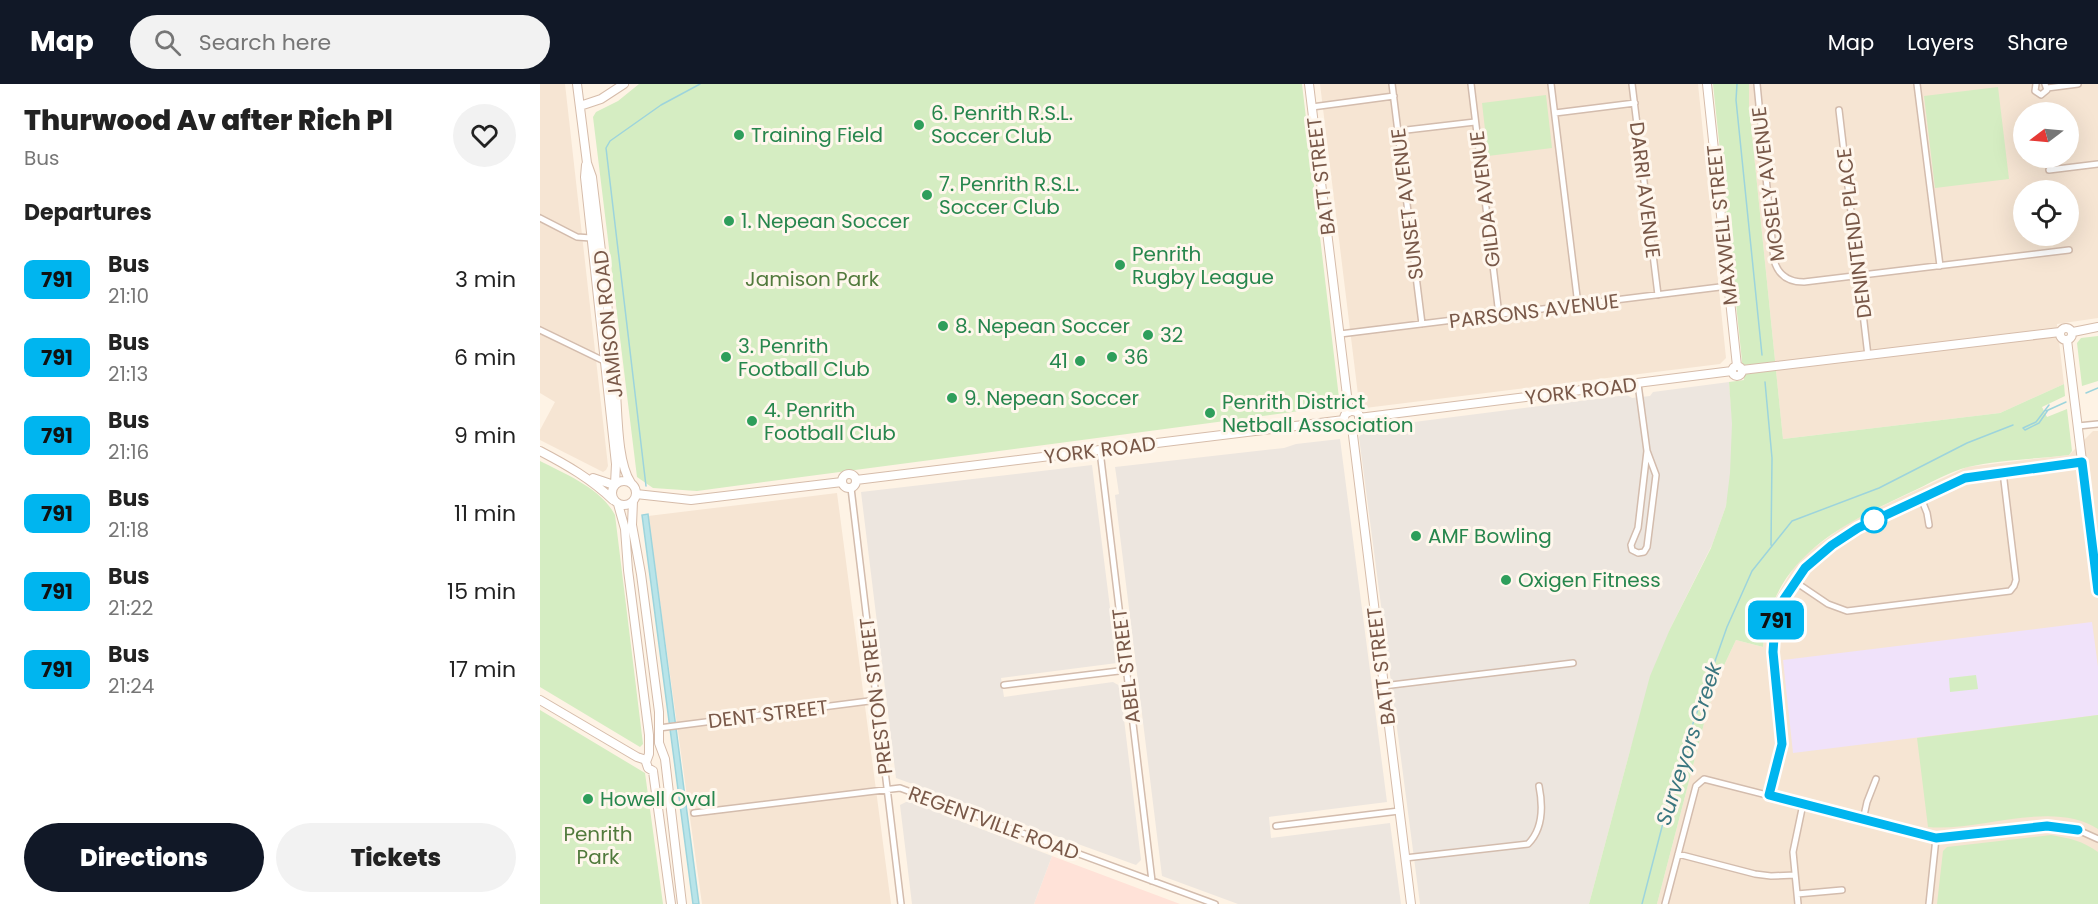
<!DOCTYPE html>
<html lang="en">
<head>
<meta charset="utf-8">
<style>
  :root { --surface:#fff; --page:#f2f2f2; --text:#222; --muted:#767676; --accent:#111827 }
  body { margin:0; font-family:Poppins,sans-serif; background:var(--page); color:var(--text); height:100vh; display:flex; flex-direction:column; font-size:22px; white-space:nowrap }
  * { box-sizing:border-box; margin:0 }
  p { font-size:20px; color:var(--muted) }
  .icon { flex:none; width:33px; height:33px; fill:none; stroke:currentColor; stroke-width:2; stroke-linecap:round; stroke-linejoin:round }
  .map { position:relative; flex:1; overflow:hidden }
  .side { display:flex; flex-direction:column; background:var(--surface); width:540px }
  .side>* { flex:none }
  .badge { padding:0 12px; border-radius:9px; font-size:21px; line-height:39px }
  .needle { width:39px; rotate:254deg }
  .controls { position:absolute; left:1473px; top:18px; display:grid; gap:12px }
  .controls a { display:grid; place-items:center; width:66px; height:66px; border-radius:50%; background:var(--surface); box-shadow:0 6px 24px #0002; font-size:30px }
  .map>.badge { position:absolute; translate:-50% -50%; box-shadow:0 0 0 3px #fff }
  h2 { padding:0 24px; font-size:22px; line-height:54px }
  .round { display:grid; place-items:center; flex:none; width:63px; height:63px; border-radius:32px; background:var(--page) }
  .summary { display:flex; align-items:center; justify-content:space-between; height:102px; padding:0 24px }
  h1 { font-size:28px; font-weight:800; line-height:45px }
  .cta { display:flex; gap:12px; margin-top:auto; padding:12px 24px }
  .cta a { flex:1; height:69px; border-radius:36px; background:var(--accent); color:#fff; font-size:24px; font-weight:800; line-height:69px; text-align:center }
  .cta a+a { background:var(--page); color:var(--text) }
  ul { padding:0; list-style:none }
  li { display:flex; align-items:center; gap:18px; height:78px; padding:0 24px }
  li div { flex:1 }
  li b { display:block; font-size:22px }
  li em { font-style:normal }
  li .badge { min-width:66px; font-weight:700; text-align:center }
  header { display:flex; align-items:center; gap:36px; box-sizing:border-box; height:84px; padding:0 30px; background:var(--accent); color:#fff }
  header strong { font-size:28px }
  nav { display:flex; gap:33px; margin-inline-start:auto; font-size:21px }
  .search { width:420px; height:54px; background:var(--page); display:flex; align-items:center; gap:15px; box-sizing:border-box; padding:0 21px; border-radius:33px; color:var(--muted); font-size:22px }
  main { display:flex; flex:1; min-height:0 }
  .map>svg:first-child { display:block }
</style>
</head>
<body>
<header>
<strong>Map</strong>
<div class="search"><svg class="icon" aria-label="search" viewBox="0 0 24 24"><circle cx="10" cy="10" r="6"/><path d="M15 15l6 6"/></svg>Search here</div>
<nav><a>Map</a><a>Layers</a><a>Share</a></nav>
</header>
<main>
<section class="side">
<div class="summary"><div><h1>Thurwood Av after Rich Pl</h1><p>Bus</p></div><a class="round"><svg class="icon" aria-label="heart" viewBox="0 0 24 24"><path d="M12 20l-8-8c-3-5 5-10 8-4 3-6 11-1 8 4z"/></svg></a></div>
<h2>Departures</h2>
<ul>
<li><span class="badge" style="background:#00b5ef;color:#111">791</span><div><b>Bus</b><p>21:10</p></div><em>3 min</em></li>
<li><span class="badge" style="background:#00b5ef;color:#111">791</span><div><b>Bus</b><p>21:13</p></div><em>6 min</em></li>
<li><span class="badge" style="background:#00b5ef;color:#111">791</span><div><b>Bus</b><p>21:16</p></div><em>9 min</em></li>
<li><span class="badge" style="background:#00b5ef;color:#111">791</span><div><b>Bus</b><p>21:18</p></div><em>11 min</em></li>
<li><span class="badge" style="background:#00b5ef;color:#111">791</span><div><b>Bus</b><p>21:22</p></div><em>15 min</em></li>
<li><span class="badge" style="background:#00b5ef;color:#111">791</span><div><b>Bus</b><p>21:24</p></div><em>17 min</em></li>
</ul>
<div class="cta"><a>Directions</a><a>Tickets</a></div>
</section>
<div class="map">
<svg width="1558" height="820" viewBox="0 0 1558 820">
  <rect width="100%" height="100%" fill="#fef3e5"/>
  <path fill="#f6e5d3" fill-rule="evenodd" d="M 0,0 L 25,0 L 68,382 L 66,386 L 63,388 L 0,356 L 0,346 L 15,318 L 0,309 Z
    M 780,0 L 1158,0 L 1186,274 L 1180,280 L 825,324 L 819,319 Z
    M 1209,0 L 1558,0 L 1558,234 L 1517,240 L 1524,300 L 1460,329 L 1243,355 L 1209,21 ZM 1484,28 L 1528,28 L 1528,74 L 1484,74 ZM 1484,106 L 1528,106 L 1528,152 L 1484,152 Z
    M 1553,347 L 1558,347 L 1558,820 L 1117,820 L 1167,628 L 1180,590 L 1196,556 L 1223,563 L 1224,545 L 1229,525 L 1254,483 L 1267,469 L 1308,439 L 1353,417 L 1427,383 L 1529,371 Z
    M 297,409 L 351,820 L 162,820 L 108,432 Z"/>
  <path fill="#ffe2d8" d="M 512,772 L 640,820 L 494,820 Z"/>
  <path fill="#ede6df" d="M 1189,298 L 1193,345 L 1191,396 L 1186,422 L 1172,461 L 1130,545 L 1090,667 L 1049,820 L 880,820 L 819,353 L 827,344 L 1087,311 L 1092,314 L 1110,312 L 1113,308 Z
    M 800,355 L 847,718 L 729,733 L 731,754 L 850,739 L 861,820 L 698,820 L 622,792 L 575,411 L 579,410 L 575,383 L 744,364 L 756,360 Z
    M 552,381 L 577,579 L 461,594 L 464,613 L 573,598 L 580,602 L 601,776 L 596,781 L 356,694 L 321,408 Z
    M 368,717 L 512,772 L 494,820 L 372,820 L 360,721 Z"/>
  <path fill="#f0e2fa" d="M 1552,538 L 1558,583 L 1558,631 L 1253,669 L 1243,576 Z"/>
  <path fill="#d5edc2" d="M 99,0 L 762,0 L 799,314 L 790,323 L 157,407 L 113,404 L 97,393 L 53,33 L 56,28 L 78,17 Z
    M 1173,0 L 1209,0 L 1209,21 L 1243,355 L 1460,329 L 1524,300 L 1525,312 L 1502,323 L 1507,333 L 1527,325 L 1532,367 L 1529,371 C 1497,375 1458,376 1428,383 C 1410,387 1387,401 1369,409 C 1298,442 1230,476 1223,563 L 1196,556 L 1180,590 L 1167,628 L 1117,820 L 1049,820 L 1110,592 L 1130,545 L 1171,464 L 1186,422 L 1190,389 L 1192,340 L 1189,298 L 1204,296 Z
    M 1458,3 L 1469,95 L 1395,104 L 1384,12 Z
    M 1006,11 L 1012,64 L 948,72 L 942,19 Z
    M 1558,252 L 1558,297 L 1542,302 L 1537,259 L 1541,254 Z
    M 0,377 C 25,390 61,404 75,431 L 103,660 L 100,663 L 0,603 Z
    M 1436,591 L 1438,605 L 1410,608 L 1409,594 Z
    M 0,626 L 105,689 L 123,820 L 0,820 Z
    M 1558,631 L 1558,745 C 1512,715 1440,748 1388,743 L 1377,654 Z
    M 1511,751 C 1529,754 1543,757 1558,768 L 1558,820 L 1397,820 L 1403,767 L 1407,763 Z"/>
  <path fill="#b8e4e9" stroke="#9dd4dc" stroke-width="1.5" d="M 108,430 L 159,820 L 153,820 L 102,431 Z"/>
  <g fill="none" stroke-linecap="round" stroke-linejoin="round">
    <path stroke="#9dd4dc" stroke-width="1.5" d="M 1197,0 L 1196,16 L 1222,271
      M 1225,298 L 1232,374 L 1231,461
      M 1546,309 L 1558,304
      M 1508,326 L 1499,339 L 1485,346 L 1483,344 L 1496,338 L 1509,321
      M 1506,327 L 1526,318
      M 106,402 L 66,64 L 70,57 L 121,21 L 160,0
      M 1102,820 L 1137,685 L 1187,543 L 1212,487 L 1252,437 L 1339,404 L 1427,359 L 1473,341"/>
    <defs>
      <path id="street" d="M 852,0 L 882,240
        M 931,0 L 959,231
        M 1011,0 L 1038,221
        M 1092,0 L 1118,211
        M 1217,0 L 1234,176 C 1238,191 1248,198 1264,198 L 1529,166
        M 1377,0 L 1400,182
        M 1496,0 L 1495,7 L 1501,11 L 1507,6 L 1505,0
        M 1507,4 L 1538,0
        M 772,23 L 854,12
        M 1299,26 L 1328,272
        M 1015,29 L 1095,19
        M 858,47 L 935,38
        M 1509,86 L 1558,80
        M 0,134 L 37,153 L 51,154
        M 0,246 L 64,277
        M 800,250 L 1188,202
        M 1098,300 L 1107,367 L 1098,444 L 1091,461 L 1092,466 L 1098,469 L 1104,468 L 1107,463 L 1116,391 L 1107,367
        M 1538,342 L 1558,340
        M 560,367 L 612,797
        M 311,404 L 361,820
        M 1381,414 L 1387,429 L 1389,441
        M 1254,497 L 1288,520 L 1307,527 L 1470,507 L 1474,502 L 1476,496 L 1463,388
        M 464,601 L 587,586
        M 843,602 L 1033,579
        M 119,644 L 337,616
        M 1229,711 L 1242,660 L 1233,568 L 1235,540 L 1244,515 L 1254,497 L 1265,484 L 1292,461 L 1318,444 L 1425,394 L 1542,378
        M 154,729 L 360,704 L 675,820
        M 1323,736 L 1327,718 L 1336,695
        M 736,742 L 859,727
        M 1138,770 L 1215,790 L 1231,792 L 1255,791
        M 865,774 L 988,760 C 1003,745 1003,722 999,702
        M 1257,810 L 1302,806
        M 1125,820 L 1156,702 L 1164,695 L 1396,754 L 1513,742 L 1538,746 L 1558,755
        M 1258,820 L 1253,768 L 1263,720
        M 1389,820 L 1396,754"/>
      <path id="secondary" d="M 37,0 L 47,79 L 52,93 C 60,160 69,228 75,295 C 78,323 76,377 91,399
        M 769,0 L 809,328
        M 1167,0 L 1197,282
        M 40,22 L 61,15 L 84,0
        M 46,81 L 45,93 L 76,380 L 75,400
        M1520 250a6 6 0 1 1 12 0a6 6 0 1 1-12 0Z
        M 1533,248 L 1558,243
        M 1527,256 L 1558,506
        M1192 287a5 5 0 1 1 10 0a5 5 0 1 1-10 0Z
        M 1202,286 L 1520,248
        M804 335a8 8 0 1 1 16 0a8 8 0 1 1-16 0Z
        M 819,334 L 1192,287
        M 812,343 L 871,820
        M 0,367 C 27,381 51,395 73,416
        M302 397a7 7 0 1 1 14 0a7 7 0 1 1-14 0Z
        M 53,394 L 74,401
        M 316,396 L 804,336
        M72 409a12 12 0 1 1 24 0a12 12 0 1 1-24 0Z
        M 96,410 L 151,416 L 302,398
        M 93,417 L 92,441 L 101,490 L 119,628 L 119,659 L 125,675 L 142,820
        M 78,420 L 85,445 L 88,486 L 109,651 L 109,670 L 106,678 L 108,684 L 113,687
        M 0,616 L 97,673 L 106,676
        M 113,687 L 131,820"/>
    </defs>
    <use href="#street" stroke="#d3bcad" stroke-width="8"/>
    <use href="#secondary" stroke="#d6bcaa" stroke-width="10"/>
    <use href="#street" stroke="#fff" stroke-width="5"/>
    <use href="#secondary" stroke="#fff" stroke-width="8"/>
  </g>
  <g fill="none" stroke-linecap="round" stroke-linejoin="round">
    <defs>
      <path id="line" d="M 1538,746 L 1507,742 L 1396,754 L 1229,711 L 1242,660 L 1233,568 L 1235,540 L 1244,515 L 1265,484 L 1292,461 L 1318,444 L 1425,394 L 1542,378 L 1558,507"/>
    </defs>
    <use href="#line" stroke="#fff" stroke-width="14"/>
    <use href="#line" stroke="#00b5ef" stroke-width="9"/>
  </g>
  <g fill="#2e9e5b" stroke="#fff7ed" stroke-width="2">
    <circle cx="379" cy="41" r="6"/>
    <circle cx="199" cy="51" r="6"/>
    <circle cx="387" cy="111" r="6"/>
    <circle cx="189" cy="137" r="6"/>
    <circle cx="580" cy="181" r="6"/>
    <circle cx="403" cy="242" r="6"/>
    <circle cx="608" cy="251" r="6"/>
    <circle cx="186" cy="273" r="6"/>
    <circle cx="572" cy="273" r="6"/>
    <circle cx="540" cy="277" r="6"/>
    <circle cx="412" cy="314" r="6"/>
    <circle cx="670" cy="329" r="6"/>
    <circle cx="212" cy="337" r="6"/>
    <circle cx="876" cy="452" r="6"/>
    <circle cx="966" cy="496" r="6"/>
    <circle cx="48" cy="715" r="6"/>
  </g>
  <circle fill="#fff" stroke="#00b5ef" stroke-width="3" cx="1334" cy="436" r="12"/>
  <g text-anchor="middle" stroke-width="6" stroke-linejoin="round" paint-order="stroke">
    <g font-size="20" fill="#27864d" stroke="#fff7ed" text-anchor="start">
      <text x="391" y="36">6. Penrith R.S.L.<tspan x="391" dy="23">Soccer Club</tspan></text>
      <text x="211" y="58">Training Field</text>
      <text x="399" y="107">7. Penrith R.S.L.<tspan x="399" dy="23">Soccer Club</tspan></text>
      <text x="201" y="144">1. Nepean Soccer</text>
      <text x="592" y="177">Penrith<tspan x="592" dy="23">Rugby League</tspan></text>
      <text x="415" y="249">8. Nepean Soccer</text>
      <text x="620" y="258">32</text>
      <text x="198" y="269">3. Penrith<tspan x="198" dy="23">Football Club</tspan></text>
      <text x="584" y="280">36</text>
      <text x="528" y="284" text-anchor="end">41</text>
      <text x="424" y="321">9. Nepean Soccer</text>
      <text x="682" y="325">Penrith District<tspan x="682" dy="23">Netball Association</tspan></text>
      <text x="224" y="333">4. Penrith<tspan x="224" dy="23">Football Club</tspan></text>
      <text x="888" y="459">AMF Bowling</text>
      <text x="978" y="503">Oxigen Fitness</text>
      <text x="60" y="722">Howell Oval</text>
    </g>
    <g font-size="20" fill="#795848" stroke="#fff7ed">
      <text transform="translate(781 92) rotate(-97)" y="7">BATT STREET</text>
      <text transform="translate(1228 100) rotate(-97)" y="7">MOSELY AVENUE</text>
      <text transform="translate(1105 106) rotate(83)" y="7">DARRI AVENUE</text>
      <text transform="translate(945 115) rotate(-97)" y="7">GILDA AVENUE</text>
      <text transform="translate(867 120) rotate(-97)" y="7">SUNSET AVENUE</text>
      <text transform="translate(1182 141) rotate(-96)" y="7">MAXWELL STREET</text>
      <text transform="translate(1314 149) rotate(-97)" y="7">DENINTEND PLACE</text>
      <text transform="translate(994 227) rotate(-7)" y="7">PARSONS AVENUE</text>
      <text transform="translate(68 240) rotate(-96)" y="7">JAMISON ROAD</text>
      <text transform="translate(1041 307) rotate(-7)" y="7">YORK ROAD</text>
      <text transform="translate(560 366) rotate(-7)" y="7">YORK ROAD</text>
      <text transform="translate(586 582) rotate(-97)" y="7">ABEL STREET</text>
      <text transform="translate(841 582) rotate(-97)" y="7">BATT STREET</text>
      <text transform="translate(336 612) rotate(-97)" y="7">PRESTON STREET</text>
      <text transform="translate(228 630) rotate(-7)" y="7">DENT STREET</text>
      <text transform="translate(454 739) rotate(20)" y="7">REGENTVILLE ROAD</text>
    </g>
    <g font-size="20" fill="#517a3c" stroke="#fff7ed">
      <text x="272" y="202">Jamison Park</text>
      <text x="58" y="757">Penrith<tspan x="58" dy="23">Park</tspan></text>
    </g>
    <g font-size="21" font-style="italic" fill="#3a767f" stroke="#fff7ed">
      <text transform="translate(1149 660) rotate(-72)" y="7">Surveyors Creek</text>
    </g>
  </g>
</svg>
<div class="controls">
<a><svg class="needle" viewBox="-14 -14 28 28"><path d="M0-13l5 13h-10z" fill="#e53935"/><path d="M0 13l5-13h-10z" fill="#767676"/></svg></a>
<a><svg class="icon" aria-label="locate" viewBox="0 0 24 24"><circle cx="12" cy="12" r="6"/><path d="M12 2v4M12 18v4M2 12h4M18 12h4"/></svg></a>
</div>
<b class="badge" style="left:1236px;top:536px;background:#00b5ef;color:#111">791</b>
</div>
</main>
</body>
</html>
